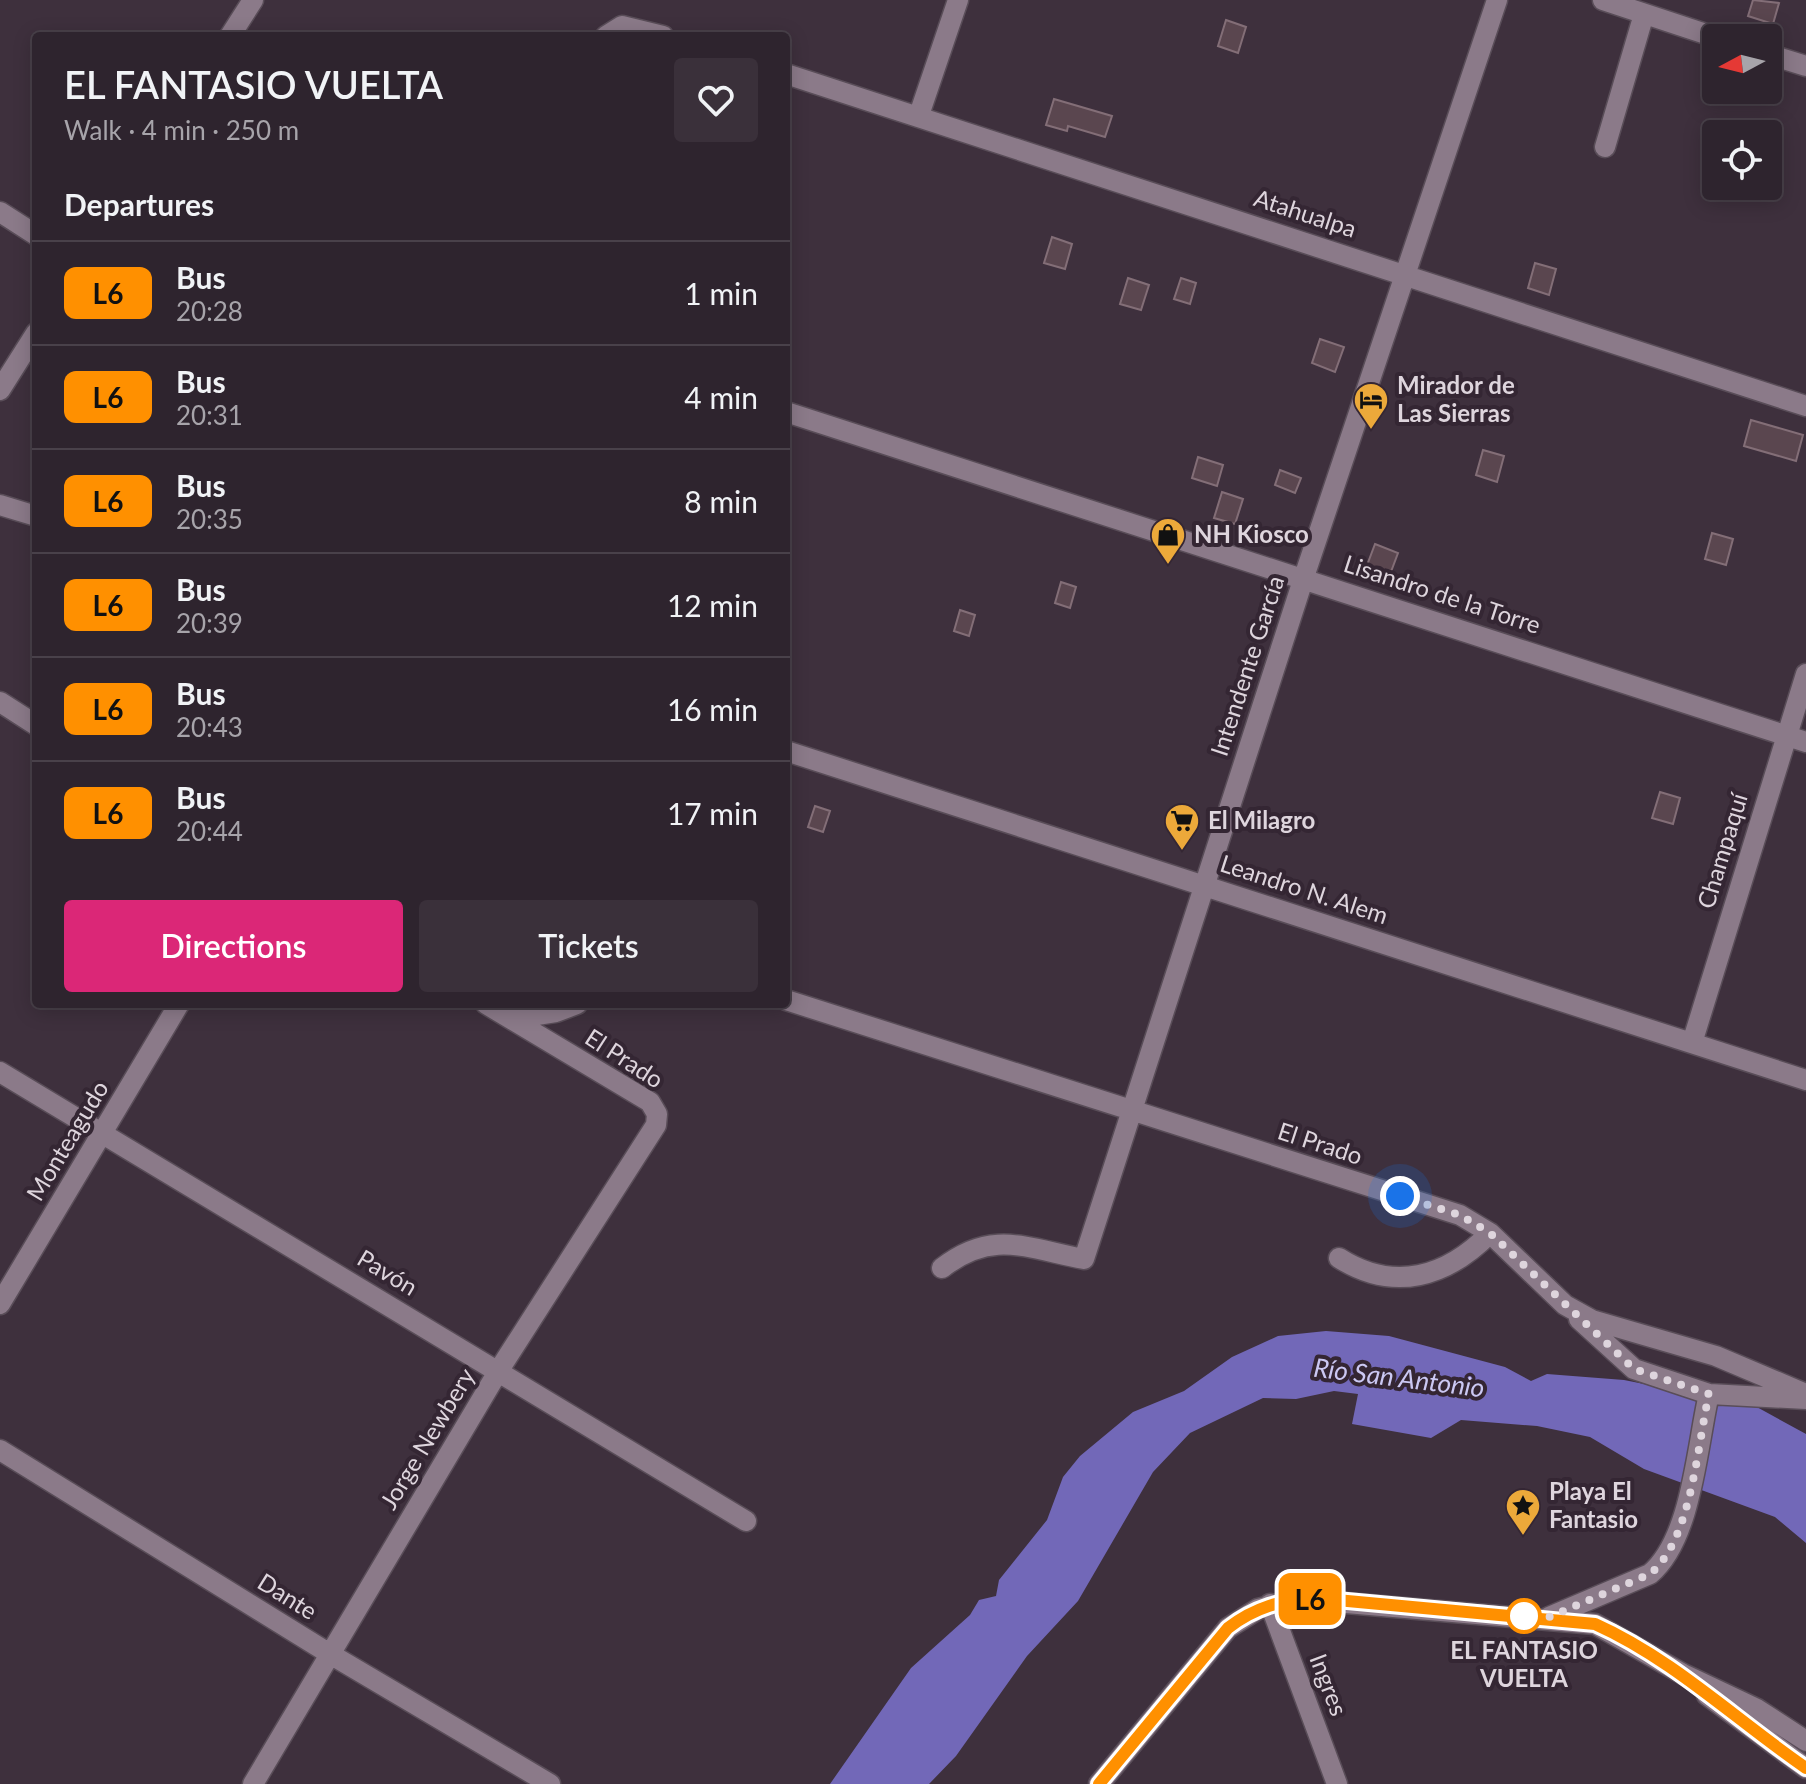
<!DOCTYPE html>
<html lang="en">
<head>
<meta charset="utf-8">
<style>
  :root { --surface:#2e242e; --page:#3a303a; --text:#f1f3f6; --muted:#a7a4aa; --line:#49414a; --accent:#db2777 }
  body { margin:0; font-family:Lato,sans-serif; background:var(--page); color:var(--text); height:100vh; display:flex; flex-direction:column; font-size:30px; white-space:nowrap }
  * { box-sizing:border-box; margin:0 }
  p { font-size:26px; color:var(--muted) }
  .icon { flex:none; width:44px; height:44px; fill:none; stroke:currentColor; stroke-width:2; stroke-linecap:round; stroke-linejoin:round }
  .map { position:relative; flex:1; overflow:hidden }
  .side { position:absolute; left:32px; top:32px; width:758px; height:976px; display:flex; flex-direction:column; background:var(--surface); border-radius:8px; box-shadow:0 4px 20px #0003,0 0 0 2px var(--line) }
  .side>* { flex:none }
  .badge { padding:0 16px; border-radius:12px; font-size:28px; line-height:52px }
  .needle { width:52px; rotate:263deg }
  .tools { position:absolute; left:1702px; top:24px; display:grid; gap:16px }
  .tools a { display:grid; place-items:center; width:80px; height:80px; border-radius:8px; background:var(--surface); box-shadow:0 4px 20px #0003,0 0 0 2px var(--line); font-size:40px }
  .you { position:absolute; width:40px; height:40px; margin:-20px; border:6px solid #fff; border-radius:50%; background:#1a73e8; box-shadow:0 0 0 12px #1a73e833 }
  .map>.badge { position:absolute; translate:-50% -50%; box-shadow:0 0 0 4px #fff }
  h2 { padding:0 32px; font-size:30px; line-height:72px }
  .round { display:grid; place-items:center; flex:none; width:84px; height:84px; border-radius:8px; background:var(--page) }
  .summary { display:flex; align-items:center; justify-content:space-between; height:136px; padding:0 32px }
  h1 { font-size:38px; font-weight:600; line-height:60px }
  .cta { display:flex; gap:16px; margin-top:auto; padding:16px 32px }
  .cta a { flex:1; height:92px; border-radius:8px; background:var(--accent); color:#fff; font-size:32px; font-weight:600; line-height:92px; text-align:center }
  .cta a+a { background:var(--page); color:var(--text) }
  ul { padding:0; list-style:none }
  li { display:flex; align-items:center; gap:24px; height:104px; padding:0 32px; border-top:2px solid var(--line) }
  li div { flex:1 }
  li b { display:block; font-size:30px }
  li em { font-style:normal }
  li .badge { min-width:88px; font-weight:700; text-align:center }
  .map>svg:first-child { display:block }
</style>
</head>
<body>
<div class="map">
<svg width="1806" height="1784" viewBox="0 0 1806 1784">
  <rect width="100%" height="100%" fill="#3e303d"/>
  <path fill="#7268b8" d="M 1326,1331 L 1389,1336 L 1505,1367 L 1531,1381 L 1547,1374 L 1624,1380 L 1755,1406 L 1806,1434 L 1806,1543 L 1775,1517 L 1644,1469 L 1590,1437 L 1537,1426 L 1461,1420 L 1431,1438 L 1352,1424 L 1358,1394 L 1334,1391 L 1296,1399 L 1263,1398 L 1190,1433 L 1153,1472 L 1078,1601 L 1027,1656 L 956,1756 L 929,1784 L 830,1784 L 911,1668 L 970,1615 L 979,1600 L 996,1596 L 999,1580 L 1047,1520 L 1063,1477 L 1080,1456 L 1133,1412 L 1184,1391 L 1232,1357 L 1278,1336 Z"/>
  <path fill="#5a464f" stroke="#836e77" stroke-width="2" d="M 1753,0 L 1779,3 L 1773,24 L 1748,16 Z
    M 1226,20 L 1246,27 L 1238,53 L 1218,46 Z
    M 1054,99 L 1112,116 L 1105,137 L 1068,126 L 1067,131 L 1046,125 Z
    M 1052,237 L 1072,244 L 1065,269 L 1044,263 Z
    M 1535,263 L 1556,269 L 1549,295 L 1528,288 Z
    M 1128,278 L 1149,285 L 1141,310 L 1120,304 Z
    M 1181,278 L 1196,283 L 1190,304 L 1174,299 Z
    M 1320,339 L 1344,347 L 1335,372 L 1312,363 Z
    M 1751,420 L 1803,435 L 1796,461 L 1744,446 Z
    M 1483,450 L 1504,456 L 1497,482 L 1476,475 Z
    M 1198,457 L 1223,465 L 1217,486 L 1192,478 Z
    M 1280,470 L 1301,478 L 1295,493 L 1275,485 Z
    M 1222,492 L 1243,499 L 1235,524 L 1214,518 Z
    M 1712,533 L 1733,539 L 1726,565 L 1705,559 Z
    M 1375,544 L 1398,553 L 1389,577 L 1366,568 Z
    M 1061,582 L 1076,587 L 1070,608 L 1055,603 Z
    M 960,610 L 975,615 L 969,636 L 954,631 Z
    M 1660,792 L 1680,798 L 1673,824 L 1652,818 Z
    M 815,806 L 830,811 L 823,832 L 808,827 Z"/>
  <g fill="none" stroke-linecap="round" stroke-linejoin="round">
    <defs>
      <path id="minor" d="M 1603,0 L 1718,38
        M 230,36 L 253,0
        M 606,36 L 622,26 L 663,36
        M 1768,54 L 1806,66
        M 786,74 L 1806,406
        M 919,115 L 958,0
        M 1605,147 L 1644,14
        M 0,212 L 36,235
        M 0,390 L 36,333
        M 786,412 L 1806,742
        M 0,505 L 36,516
        M 0,702 L 36,725
        M 786,751 L 1806,1080
        M 786,1000 L 1460,1215 L 1490,1233 L 1565,1305 L 1592,1320 L 1716,1356 L 1806,1394
        M 511,1019 L 556,1012 L 577,1004
        M 1692,1043 L 1806,674
        M 0,1072 L 746,1521
        M 1339,1258 C 1394,1293 1447,1277 1490,1233
        M 942,1268 C 992,1229 1026,1248 1084,1259 L 1304,577 L 1497,0
        M 0,1304 L 179,1004
        M 1579,1319 L 1634,1369 L 1709,1394
        M 0,1450 L 330,1654 L 550,1784
        M 1270,1604 L 1337,1784
        M 1549,1617 L 1650,1574 C 1692,1539 1697,1445 1709,1394 L 1806,1399
        M 1707,1695 L 1806,1768
        M 253,1784 L 499,1370 L 656,1125 L 657,1114 L 650,1102 L 486,1004
        M 1099,1784 L 1228,1628 L 1258,1609 L 1299,1599 L 1595,1624 L 1683,1674 L 1757,1709 L 1806,1741"/>
    </defs>
    <use href="#minor" stroke="#594d58" stroke-width="23"/>
    <use href="#minor" stroke="#8b7a89" stroke-width="20"/>
  </g>
  <g fill="none" stroke-linecap="round" stroke-linejoin="round">
    <defs>
      <path id="line" d="M 1099,1784 L 1228,1628 C 1255,1607 1282,1600 1315,1598 L 1595,1624 C 1673,1659 1736,1720 1806,1768"/>
    </defs>
    <use href="#line" stroke="#fff" stroke-width="18"/>
    <use href="#line" stroke="#ff9000" stroke-width="12"/>
    <path stroke="#ded5dd" stroke-width="8" stroke-dasharray="0 14.4" d="M 1400,1196 L 1460,1215 L 1490,1233 L 1634,1369 L 1709,1394 C 1697,1446 1692,1539 1650,1574 L 1547,1618 L 1518,1615 L 1524,1616"/>
  </g>
  <defs>
    <symbol id="hotel-pin" viewBox="-11 -11 22 30"><path d="M0 17L-7.5 6A9.5 9.5 0 1 1 7.5 6Z" fill="#eca93a" stroke="#342633"/><path d="M-6-4.5h1.5V1H6V5H4.5V3h-9V5H-6ZM-4 0a1.8 1.8 0 1 1 3.6 0ZM.5 0V-2.5h3Q6-2.5 6 0Z" fill="#111"/></symbol>
    <symbol id="shop-pin" viewBox="-11 -11 22 30"><path d="M0 17L-7.5 6A9.5 9.5 0 1 1 7.5 6Z" fill="#eca93a" stroke="#342633"/><path d="M-5-2.5h2.3a2.7 3.5 0 0 1 5.4 0H5L5.5 6h-11ZM-1.5-2.5h3a1.5 2.3 0 0 0-3 0Z" fill="#111"/></symbol>
    <symbol id="supermarket-pin" viewBox="-11 -11 22 30"><path d="M0 17L-7.5 6A9.5 9.5 0 1 1 7.5 6Z" fill="#eca93a" stroke="#342633"/><path d="M-6-5.5h2.5l.6 2H6L4.5 2H-2.5L-4.4-4H-6ZM-1.5 3.2a1.3 1.3 0 1 0 .1 0ZM3 3.2a1.3 1.3 0 1 0 .1 0Z" fill="#111"/></symbol>
    <symbol id="sight-pin" viewBox="-11 -11 22 30"><path d="M0 17L-7.5 6A9.5 9.5 0 1 1 7.5 6Z" fill="#eca93a" stroke="#342633"/><path d="M0-6L1.8-2.2L6-1.7L2.9 1.2L3.7 5.4L0 3.3L-3.7 5.4L-2.9 1.2L-6-1.7L-1.8-2.2Z" fill="#111"/></symbol>
  </defs>
  <g fill-rule="evenodd">
    <use href="#hotel-pin" x="1351" y="380" width="40" height="54"/>
    <use href="#shop-pin" x="1148" y="515" width="40" height="54"/>
    <use href="#supermarket-pin" x="1162" y="801" width="40" height="54"/>
    <use href="#sight-pin" x="1503" y="1486" width="40" height="54"/>
  </g>
  <circle fill="#fff" stroke="#ff9000" stroke-width="4" cx="1524" cy="1616" r="16"/>
  <g text-anchor="middle" stroke-width="8" stroke-linejoin="round" paint-order="stroke">
    <g font-size="24" fill="#ded5dd" stroke="#342633">
      <text transform="translate(1305 214) rotate(18)" y="8">Atahualpa</text>
      <text transform="translate(1442 595) rotate(18)" y="8">Lisandro de la Torre</text>
      <text transform="translate(1248 666) rotate(-72)" y="8">Intendente García</text>
      <text transform="translate(1723 851) rotate(-73)" y="8">Champaquí</text>
      <text transform="translate(1304 890) rotate(18)" y="8">Leandro N. Alem</text>
      <text transform="translate(624 1059) rotate(33)" y="8">El Prado</text>
      <text transform="translate(68 1141) rotate(-59)" y="8">Monteagudo</text>
      <text transform="translate(1320 1144) rotate(18)" y="8">El Prado</text>
      <text transform="translate(387 1273) rotate(31)" y="8">Pavón</text>
      <text transform="translate(428 1439) rotate(-59)" y="8">Jorge Newbery</text>
      <text transform="translate(287 1597) rotate(32)" y="8">Dante</text>
      <text transform="translate(1328 1685) rotate(69)" y="8">Ingres</text>
    </g>
    <g font-size="24" font-weight="bold" fill="#ded5dd" stroke="#342633" text-anchor="start">
      <text x="1397" y="394">Mirador de<tspan x="1397" dy="28">Las Sierras</tspan></text>
      <text x="1194" y="543">NH Kiosco</text>
      <text x="1208" y="829">El Milagro</text>
      <text x="1549" y="1500">Playa El<tspan x="1549" dy="28">Fantasio</tspan></text>
    </g>
    <g font-size="24" font-weight="bold" fill="#ded5dd" stroke="#342633">
      <text x="1524" y="1659">EL FANTASIO<tspan x="1524" dy="28">VUELTA</tspan></text>
    </g>
    <g font-size="26" font-style="italic" fill="#cbc8f3" stroke="#342633">
      <text transform="translate(1399 1378) rotate(7)" y="9">Río San Antonio</text>
    </g>
  </g>
</svg>
<div class="tools">
<a><svg class="needle" viewBox="-14 -14 28 28"><path d="M0-13l5 13h-10z" fill="#e53935"/><path d="M0 13l5-13h-10z" fill="#a7a4aa"/></svg></a>
<a><svg class="icon" aria-label="locate" viewBox="0 0 24 24"><circle cx="12" cy="12" r="6"/><path d="M12 2v4M12 18v4M2 12h4M18 12h4"/></svg></a>
</div>
<div class="you" style="left:1400px;top:1196px"></div>
<b class="badge" style="left:1310px;top:1599px;background:#ff9000;color:#111">L6</b>
<section class="side">
<div class="summary"><div><h1>EL FANTASIO VUELTA</h1><p>Walk · 4 min · 250 m</p></div><a class="round"><svg class="icon" aria-label="heart" viewBox="0 0 24 24"><path d="M12 20l-8-8c-3-5 5-10 8-4 3-6 11-1 8 4z"/></svg></a></div>
<h2>Departures</h2>
<ul>
<li><span class="badge" style="background:#ff9000;color:#111">L6</span><div><b>Bus</b><p>20:28</p></div><em>1 min</em></li>
<li><span class="badge" style="background:#ff9000;color:#111">L6</span><div><b>Bus</b><p>20:31</p></div><em>4 min</em></li>
<li><span class="badge" style="background:#ff9000;color:#111">L6</span><div><b>Bus</b><p>20:35</p></div><em>8 min</em></li>
<li><span class="badge" style="background:#ff9000;color:#111">L6</span><div><b>Bus</b><p>20:39</p></div><em>12 min</em></li>
<li><span class="badge" style="background:#ff9000;color:#111">L6</span><div><b>Bus</b><p>20:43</p></div><em>16 min</em></li>
<li><span class="badge" style="background:#ff9000;color:#111">L6</span><div><b>Bus</b><p>20:44</p></div><em>17 min</em></li>
</ul>
<div class="cta"><a>Directions</a><a>Tickets</a></div>
</section>
</div>
</body>
</html>
